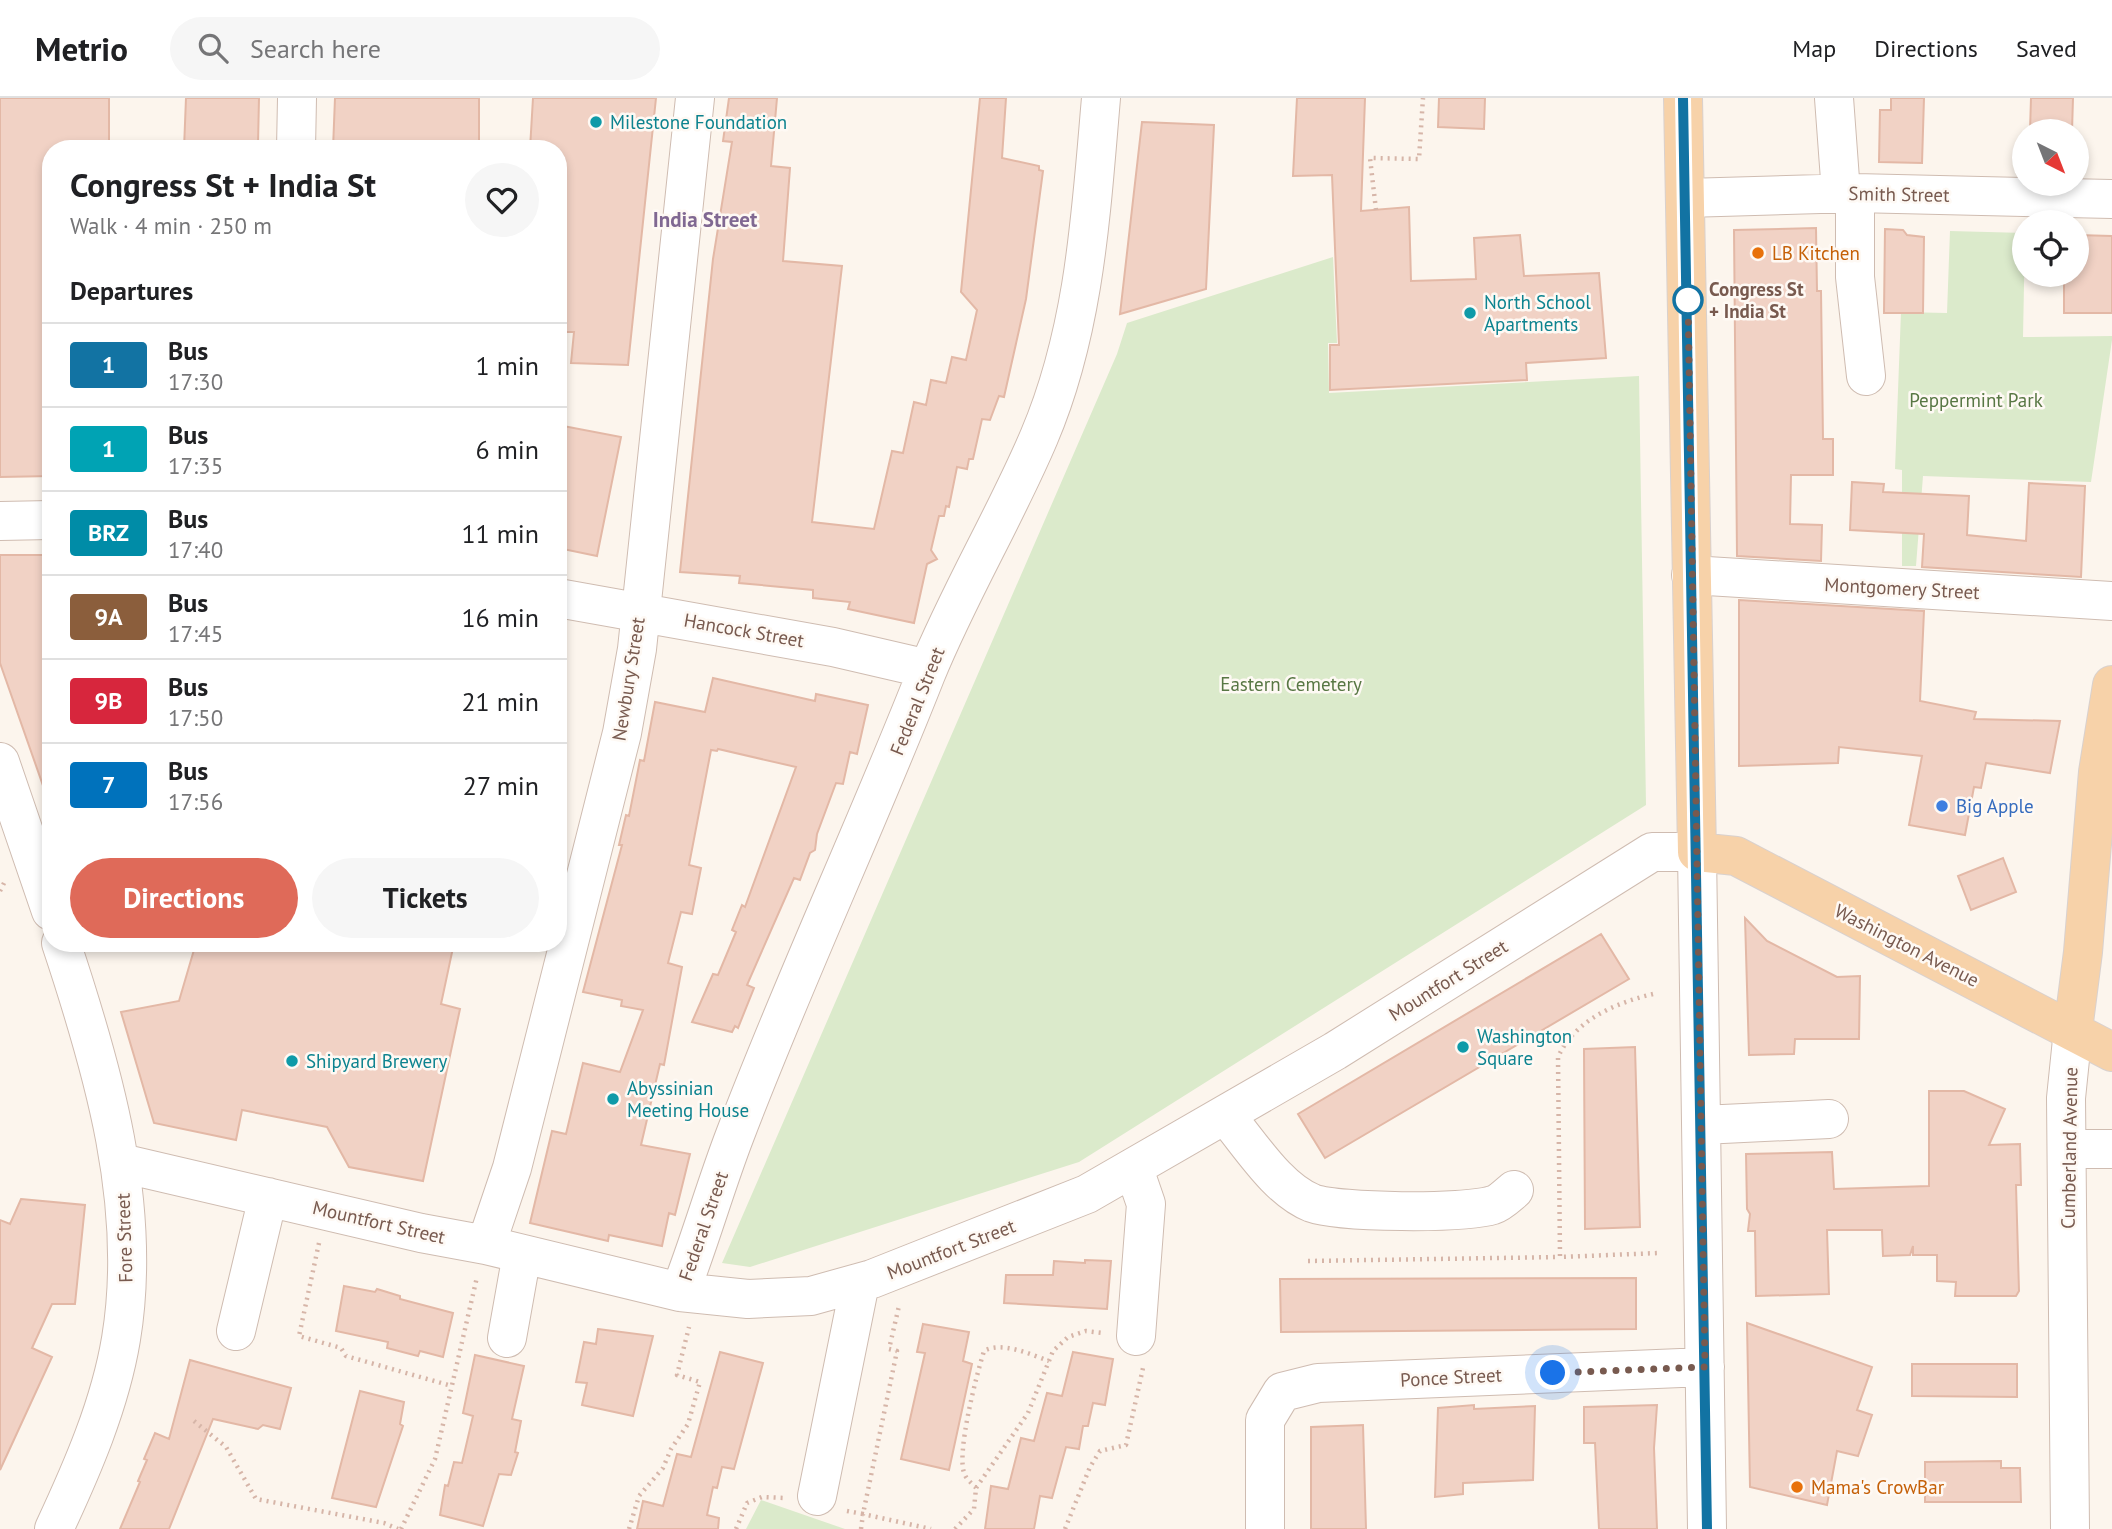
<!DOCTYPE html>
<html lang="en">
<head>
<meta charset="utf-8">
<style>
  :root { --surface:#fff; --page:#f6f6f6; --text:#202124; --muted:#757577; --line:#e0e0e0; --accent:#df6a59 }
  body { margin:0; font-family:"PT Sans",sans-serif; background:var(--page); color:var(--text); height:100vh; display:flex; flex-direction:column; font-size:26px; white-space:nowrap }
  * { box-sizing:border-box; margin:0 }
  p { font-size:23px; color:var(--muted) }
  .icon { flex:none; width:38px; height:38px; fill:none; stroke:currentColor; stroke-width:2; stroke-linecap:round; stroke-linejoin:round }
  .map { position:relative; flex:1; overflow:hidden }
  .details { position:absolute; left:42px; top:42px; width:525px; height:812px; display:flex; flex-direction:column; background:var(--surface); border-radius:28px; box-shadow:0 4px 10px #0003 }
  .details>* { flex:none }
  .badge { padding:0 14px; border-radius:5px; font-size:24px; line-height:46px }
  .needle { width:46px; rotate:138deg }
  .fabs { position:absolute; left:2012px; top:21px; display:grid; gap:14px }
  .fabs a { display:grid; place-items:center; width:77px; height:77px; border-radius:50%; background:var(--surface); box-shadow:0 4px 10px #0003; font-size:35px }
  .you { position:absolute; width:35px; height:35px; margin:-18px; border:5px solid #fff; border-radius:50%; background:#1a73e8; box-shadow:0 0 0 10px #1a73e833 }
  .map>.badge { position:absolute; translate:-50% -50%; box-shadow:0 0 0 4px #fff }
  h2 { padding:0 28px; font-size:26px; line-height:63px }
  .round { display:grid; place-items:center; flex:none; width:74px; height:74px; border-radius:37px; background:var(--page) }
  .overview { display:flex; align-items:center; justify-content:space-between; height:119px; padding:0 28px }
  h1 { font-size:33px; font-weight:800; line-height:52px }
  .cta { display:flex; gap:14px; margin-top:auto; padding:14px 28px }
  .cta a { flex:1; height:80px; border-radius:42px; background:var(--accent); color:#fff; font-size:28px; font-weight:800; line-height:80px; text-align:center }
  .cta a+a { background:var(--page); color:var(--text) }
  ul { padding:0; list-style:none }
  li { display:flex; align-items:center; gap:21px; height:84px; padding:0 28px; border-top:2px solid var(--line) }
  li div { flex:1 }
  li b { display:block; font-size:26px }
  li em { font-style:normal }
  li .badge { min-width:77px; font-weight:700; text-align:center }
  header { display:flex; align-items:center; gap:42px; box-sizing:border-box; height:98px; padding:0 35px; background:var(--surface); border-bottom:2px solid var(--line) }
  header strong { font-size:33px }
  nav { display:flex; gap:38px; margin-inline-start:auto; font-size:24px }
  .search { width:490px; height:63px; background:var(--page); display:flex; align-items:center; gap:18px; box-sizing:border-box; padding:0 24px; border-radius:38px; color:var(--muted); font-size:26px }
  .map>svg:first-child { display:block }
</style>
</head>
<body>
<header>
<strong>Metrio</strong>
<div class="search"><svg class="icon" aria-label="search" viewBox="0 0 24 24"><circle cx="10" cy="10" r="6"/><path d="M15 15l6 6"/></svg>Search here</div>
<nav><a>Map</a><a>Directions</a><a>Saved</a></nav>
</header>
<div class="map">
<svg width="2112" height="1431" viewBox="0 0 2112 1431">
  <rect width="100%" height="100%" fill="#fcf5ed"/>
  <path fill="#dbeacb" d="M 1950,133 L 2025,135 L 2023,239 L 2112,238 L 2112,242 L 2091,384 L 1923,378 L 1916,468 L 1902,468 L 1902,372 L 1895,371 L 1901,214 L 1947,215 Z
    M 1333,159 L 1337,245 L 1328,245 L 1329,295 L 1639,278 L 1646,707 L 1079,1064 L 750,1169 L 722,1165 L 1117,256 L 1127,225 Z
    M 761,1402 L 845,1431 L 746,1431 Z"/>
  <path fill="#f1d2c5" stroke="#e3b8a6" stroke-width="2" d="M 0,0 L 109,0 L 109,51 L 51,51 L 51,378 L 0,379 Z
    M 186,0 L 259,0 L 258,46 L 224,45 L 224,51 L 184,51 Z
    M 335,0 L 479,0 L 479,51 L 333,51 Z
    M 533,0 L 656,0 L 628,267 L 571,265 L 574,234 L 558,234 L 558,51 L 530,51 Z
    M 729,0 L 777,0 L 771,68 L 790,70 L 783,163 L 842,168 L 812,424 L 874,431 L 892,353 L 903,355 L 914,304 L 926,307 L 931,282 L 946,285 L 952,259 L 966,262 L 977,212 L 961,194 L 980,0 L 1006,0 L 1002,60 L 1039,68 L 1039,72 L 1043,73 L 1026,201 L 1004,299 L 999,298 L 990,322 L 982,321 L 973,361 L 969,361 L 967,371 L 957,369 L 949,409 L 946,408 L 944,418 L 939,418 L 931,452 L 937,461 L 927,466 L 914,525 L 848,511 L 850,504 L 813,500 L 813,492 L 739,485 L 740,478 L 680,474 L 713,161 L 732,44 L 723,43 Z
    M 1297,0 L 1365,0 L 1361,113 L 1409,109 L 1411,183 L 1476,181 L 1474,140 L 1520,137 L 1524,178 L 1599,175 L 1606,260 L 1526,265 L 1527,282 L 1330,292 L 1330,247 L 1339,247 L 1332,77 L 1293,78 Z
    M 1439,0 L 1485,0 L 1484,31 L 1438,29 Z
    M 1891,0 L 1924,0 L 1922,65 L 1879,64 L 1880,12 L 1891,12 Z
    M 2031,0 L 2073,0 L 2072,33 L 2030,33 Z
    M 1142,24 L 1214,27 L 1206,191 L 1120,216 Z
    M 1816,130 L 1817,193 L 1821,193 L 1823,341 L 1833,341 L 1833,377 L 1791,377 L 1790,426 L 1822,427 L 1821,463 L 1737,458 L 1734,132 Z
    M 1885,131 L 1903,132 L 1907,137 L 1924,139 L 1923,215 L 1884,215 Z
    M 2077,137 L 2112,138 L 2112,215 L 2064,215 L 2064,177 L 2077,177 Z
    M 558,327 L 621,339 L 597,458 L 558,450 Z
    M 1852,384 L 1884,386 L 1883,394 L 1969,398 L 1967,437 L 2026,443 L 2029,385 L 2085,388 L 2081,479 L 1922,469 L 1924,436 L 1850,432 Z
    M 0,457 L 51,457 L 51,698 L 47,699 L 0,565 Z
    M 1739,502 L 1924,513 L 1920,603 L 1976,614 L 1974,621 L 2060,623 L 2050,675 L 1986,665 L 1981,690 L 1974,689 L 1965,737 L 1909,727 L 1922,658 L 1839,649 L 1838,665 L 1739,668 Z
    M 713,580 L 815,603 L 816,596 L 868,607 L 857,656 L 850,654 L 843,686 L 836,685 L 817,736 L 815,752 L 810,755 L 800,782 L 794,780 L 747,887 L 754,890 L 738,930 L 735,928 L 732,934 L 692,924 L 713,876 L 718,877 L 736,834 L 732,832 L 742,807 L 745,809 L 796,669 L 718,651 L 717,653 L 711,652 L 689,767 L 701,770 L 692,816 L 681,814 L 668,865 L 682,869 L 664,967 L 660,966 L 641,1047 L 690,1056 L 675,1117 L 669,1115 L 662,1148 L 609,1137 L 608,1143 L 530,1125 L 552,1033 L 566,1036 L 583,965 L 620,974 L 643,912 L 621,908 L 622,902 L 583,894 L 622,747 L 619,747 L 626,717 L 629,718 L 640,662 L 644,663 L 655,604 L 705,614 Z
    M 2003,760 L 2016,794 L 1971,812 L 1958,778 Z
    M 1745,820 L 1767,843 L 1837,879 L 1860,878 L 1859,941 L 1795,941 L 1794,956 L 1749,957 Z
    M 1601,836 L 1629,881 L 1325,1060 L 1298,1016 Z
    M 196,845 L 454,845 L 441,906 L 460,911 L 423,1083 L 349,1069 L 327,1029 L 242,1012 L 236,1042 L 154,1025 L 121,914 L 179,903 Z
    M 1635,949 L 1640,1129 L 1585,1131 L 1584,951 Z
    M 1929,993 L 1964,993 L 2005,1011 L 1989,1047 L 2020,1046 L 2021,1087 L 2016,1087 L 2019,1193 L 2016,1198 L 1955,1198 L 1956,1184 L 1937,1183 L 1937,1157 L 1913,1157 L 1913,1148 L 1910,1157 L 1883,1158 L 1882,1132 L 1827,1132 L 1829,1196 L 1756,1198 L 1755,1133 L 1748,1133 L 1750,1116 L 1747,1111 L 1746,1056 L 1832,1054 L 1834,1091 L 1929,1088 Z
    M 21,1101 L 85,1107 L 75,1206 L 52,1206 L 32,1250 L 52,1259 L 0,1372 L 0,1122 L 10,1126 Z
    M 1085,1162 L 1111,1163 L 1107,1211 L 1004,1205 L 1006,1177 L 1053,1177 L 1054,1163 L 1085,1165 Z
    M 1636,1180 L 1636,1231 L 1281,1234 L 1280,1181 Z
    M 344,1188 L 375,1194 L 377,1191 L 400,1198 L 400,1201 L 453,1215 L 443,1259 L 420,1253 L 418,1258 L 387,1250 L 388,1244 L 336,1233 Z
    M 1747,1225 L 1872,1269 L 1857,1312 L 1872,1317 L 1858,1358 L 1837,1353 L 1827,1407 L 1750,1389 Z
    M 923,1226 L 969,1234 L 963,1263 L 972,1266 L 949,1372 L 901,1361 L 925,1255 L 917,1254 Z
    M 598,1231 L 653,1238 L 633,1318 L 582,1307 L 587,1285 L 576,1284 L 584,1244 L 596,1246 Z
    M 720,1254 L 763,1265 L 734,1371 L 722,1369 L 717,1390 L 713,1389 L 707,1417 L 719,1420 L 718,1431 L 637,1431 L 643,1403 L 663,1408 L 677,1356 L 691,1359 Z
    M 1073,1254 L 1113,1261 L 1105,1307 L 1093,1305 L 1088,1328 L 1083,1328 L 1079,1351 L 1066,1349 L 1052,1400 L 1040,1398 L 1034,1431 L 985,1431 L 991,1388 L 1008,1391 L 1021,1340 L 1034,1343 L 1047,1295 L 1062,1298 Z
    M 475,1257 L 524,1268 L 512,1321 L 521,1323 L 515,1354 L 518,1355 L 511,1377 L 499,1376 L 483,1428 L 440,1417 L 445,1387 L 448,1388 L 454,1364 L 462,1365 L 473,1318 L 463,1315 Z
    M 190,1262 L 291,1290 L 280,1331 L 263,1327 L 258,1331 L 213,1321 L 169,1431 L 120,1431 L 140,1384 L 138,1383 L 147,1362 L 144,1361 L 155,1335 L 169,1341 Z
    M 1912,1266 L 2017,1266 L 2017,1299 L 1912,1298 Z
    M 360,1293 L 404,1304 L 400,1326 L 403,1328 L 376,1409 L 332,1400 Z
    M 1474,1307 L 1474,1311 L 1535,1308 L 1533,1382 L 1463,1385 L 1463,1396 L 1435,1399 L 1438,1310 Z
    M 1657,1307 L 1654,1350 L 1657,1431 L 1599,1431 L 1595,1345 L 1584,1345 L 1584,1309 Z
    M 1363,1327 L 1366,1431 L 1311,1431 L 1311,1329 Z
    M 2001,1363 L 2001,1370 L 2020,1370 L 2021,1404 L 1925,1404 L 1925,1364 Z"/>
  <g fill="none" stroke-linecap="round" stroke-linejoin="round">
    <defs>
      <path id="minor" d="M 1834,0 L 1841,95
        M 296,51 L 297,0
        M 1855,95 L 1855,179 L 1866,278
        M 1686,100 L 1855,95 L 2112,101
        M 0,423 L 51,422
        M 1691,477 L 2112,503
        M 558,500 L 833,549 L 928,571
        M 0,664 L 51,813
        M 1226,1018 C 1250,1046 1277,1091 1312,1105 C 1339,1115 1464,1116 1493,1107 C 1500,1105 1508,1097 1514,1092
        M 1702,1027 L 1829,1021
        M 2067,1051 L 2112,1051
        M 121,1065 L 421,1135 L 486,1147 L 680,1194 L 748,1201 L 811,1198 L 872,1181 L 1087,1096 L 1335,953 L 1652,754 L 1697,754 L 1707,1431
        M 1134,1071 L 1146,1106 L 1136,1238
        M 486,1147 L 512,1070 L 622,635 L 637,551 L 695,0
        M 680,1194 C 700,1143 715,1089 735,1037 C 794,882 865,731 926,576 C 959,495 1005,419 1039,339 C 1085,231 1091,115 1101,0
        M 236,1233 L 268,1099
        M 507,1240 L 522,1156
        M 817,1398 L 860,1185
        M 54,1431 C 82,1371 110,1307 121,1241 C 143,1108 103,971 61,845
        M 1265,1431 L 1265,1322 L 1282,1294 L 1318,1285 L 1705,1269
        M 2070,1431 L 2066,1000 L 2073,932"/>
      <path id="major" d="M 1683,0 L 1697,754 L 1736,758 L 2112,954
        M 2073,932 L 2083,854 L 2098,674 L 2112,587"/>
    </defs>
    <use href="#minor" stroke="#cfbcb1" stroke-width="40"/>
    <use href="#major" stroke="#d9d1ce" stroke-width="40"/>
    <path stroke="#d6b5a8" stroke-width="4.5" stroke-dasharray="2 5" stroke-linecap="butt" d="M 1376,112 L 1370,60 L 1419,61 L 1423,0
      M 0,793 L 5,783
      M 1653,896 C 1615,905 1575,922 1558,959 L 1560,1159 L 1659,1155
      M 319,1145 L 299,1238 L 341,1250 L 346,1258 L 452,1288
      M 1308,1163 L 1560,1159
      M 194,1323 L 226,1349 L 256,1401 L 384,1425 L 398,1431
      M 976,1390 C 973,1386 967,1382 965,1377 C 955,1359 977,1275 984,1253 C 1002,1243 1030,1256 1049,1263
      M 847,1413 L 863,1416 L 897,1253 L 889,1251 L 899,1208
      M 401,1431 L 435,1361 L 477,1179
      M 629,1431 L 639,1398 L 663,1370 L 671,1351 L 688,1326 L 700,1284 L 677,1277 L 689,1229
      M 736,1431 L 747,1405 L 762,1399 L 784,1400
      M 861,1431 L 863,1416 L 931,1431
      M 955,1431 L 974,1411 L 976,1390 L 1028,1315 L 1053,1253 L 1068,1239 L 1086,1233 L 1103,1235
      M 1065,1431 L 1090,1369 L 1100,1353 L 1126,1347 L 1143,1270"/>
    <use href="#minor" stroke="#fff" stroke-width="38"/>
    <use href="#major" stroke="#f7d2a9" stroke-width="38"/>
  </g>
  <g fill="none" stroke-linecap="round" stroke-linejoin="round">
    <defs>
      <path id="line" d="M 1683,0 L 1707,1431"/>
    </defs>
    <use href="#line" stroke="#fff" stroke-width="16"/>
    <use href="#line" stroke="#1273a3" stroke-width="10"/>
    <path stroke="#785a4f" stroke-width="7" stroke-dasharray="0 12.6" d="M 1553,1275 L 1705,1269 L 1688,202"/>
  </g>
  <g fill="#0f9aa8" stroke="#fef9f4" stroke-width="2.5">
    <circle cx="596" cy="24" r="7"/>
    <circle cx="1470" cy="215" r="7"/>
    <circle cx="1463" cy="949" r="7"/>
    <circle cx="292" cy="963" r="7"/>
    <circle cx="613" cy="1001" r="7"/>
  </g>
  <g fill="#e8710a" stroke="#fef9f4" stroke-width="2.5">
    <circle cx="1758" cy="155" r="7"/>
    <circle cx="1797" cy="1389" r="7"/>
  </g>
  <circle fill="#fff" stroke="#1273a3" stroke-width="3.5" cx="1688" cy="202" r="14"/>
  <circle fill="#3f7fe0" stroke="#fef9f4" stroke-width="2.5" cx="1942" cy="708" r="7"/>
  <g text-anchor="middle" stroke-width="5" stroke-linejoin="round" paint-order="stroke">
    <g font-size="19" fill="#0d838f" stroke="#fef9f4" text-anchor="start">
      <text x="610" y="31">Milestone Foundation</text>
      <text x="1484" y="211">North School<tspan x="1484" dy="22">Apartments</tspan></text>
      <text x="1477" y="945">Washington<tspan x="1477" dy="22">Square</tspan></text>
      <text x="306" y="970">Shipyard Brewery</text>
      <text x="627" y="997">Abyssinian<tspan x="627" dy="22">Meeting House</tspan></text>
    </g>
    <g font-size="19" fill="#785a4f" stroke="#fef9f4">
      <text transform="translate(1899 96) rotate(1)" y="7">Smith Street</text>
      <text transform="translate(1902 490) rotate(3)" y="7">Montgomery Street</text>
      <text transform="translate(744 532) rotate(10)" y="7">Hancock Street</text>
      <text transform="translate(628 581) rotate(-81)" y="7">Newbury Street</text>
      <text transform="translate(917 603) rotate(-68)" y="7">Federal Street</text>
      <text transform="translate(1907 847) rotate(27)" y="7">Washington Avenue</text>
      <text transform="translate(1448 882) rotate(-32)" y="7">Mountfort Street</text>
      <text transform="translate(2069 1050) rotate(-89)" y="7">Cumberland Avenue</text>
      <text transform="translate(379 1124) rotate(13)" y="7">Mountfort Street</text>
      <text transform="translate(703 1128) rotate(-71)" y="7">Federal Street</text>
      <text transform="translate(124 1140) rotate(-92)" y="7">Fore Street</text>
      <text transform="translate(951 1151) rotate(-21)" y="7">Mountfort Street</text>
      <text transform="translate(1451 1279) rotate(-3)" y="7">Ponce Street</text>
    </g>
    <g font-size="19" fill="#c56008" stroke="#fef9f4" text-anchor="start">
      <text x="1772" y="162">LB Kitchen</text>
      <text x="1811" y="1396">Mama's CrowBar</text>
    </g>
    <g font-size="19" font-weight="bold" fill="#785a4f" stroke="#fef9f4" text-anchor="start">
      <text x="1709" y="198">Congress St<tspan x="1709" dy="22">+ India St</tspan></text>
    </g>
    <g font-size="19" fill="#587744" stroke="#fef9f4">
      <text x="1976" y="309">Peppermint Park</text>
      <text x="1291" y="593">Eastern Cemetery</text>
    </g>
    <g font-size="19" fill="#366cbe" stroke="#fef9f4" text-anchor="start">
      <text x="1956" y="715">Big Apple</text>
    </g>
    <g font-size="21" font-weight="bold" fill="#806892" stroke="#fef9f4">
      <text x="705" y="129">India Street</text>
    </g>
  </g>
</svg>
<div class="fabs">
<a><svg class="needle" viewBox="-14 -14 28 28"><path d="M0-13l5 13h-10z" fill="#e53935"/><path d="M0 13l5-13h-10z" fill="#757577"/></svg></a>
<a><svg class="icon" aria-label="locate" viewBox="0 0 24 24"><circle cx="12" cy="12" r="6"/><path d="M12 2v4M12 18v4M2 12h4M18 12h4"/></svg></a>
</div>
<div class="you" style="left:1553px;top:1275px"></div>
<section class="details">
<div class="overview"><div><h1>Congress St + India St</h1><p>Walk · 4 min · 250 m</p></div><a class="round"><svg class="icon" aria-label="heart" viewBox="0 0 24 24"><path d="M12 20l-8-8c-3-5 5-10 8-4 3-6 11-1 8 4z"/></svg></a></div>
<h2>Departures</h2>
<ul>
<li><span class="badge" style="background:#1273a3;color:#fff">1</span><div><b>Bus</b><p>17:30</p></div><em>1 min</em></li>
<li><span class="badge" style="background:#00a3b4;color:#fff">1</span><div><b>Bus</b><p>17:35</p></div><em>6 min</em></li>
<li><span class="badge" style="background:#008ca7;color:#fff">BRZ</span><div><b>Bus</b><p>17:40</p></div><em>11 min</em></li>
<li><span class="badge" style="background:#8b5e3c;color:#fff">9A</span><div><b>Bus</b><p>17:45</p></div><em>16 min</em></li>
<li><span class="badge" style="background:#d7263d;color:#fff">9B</span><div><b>Bus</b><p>17:50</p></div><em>21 min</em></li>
<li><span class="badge" style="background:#0072bc;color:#fff">7</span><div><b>Bus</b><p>17:56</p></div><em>27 min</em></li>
</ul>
<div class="cta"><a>Directions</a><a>Tickets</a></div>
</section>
</div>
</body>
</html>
